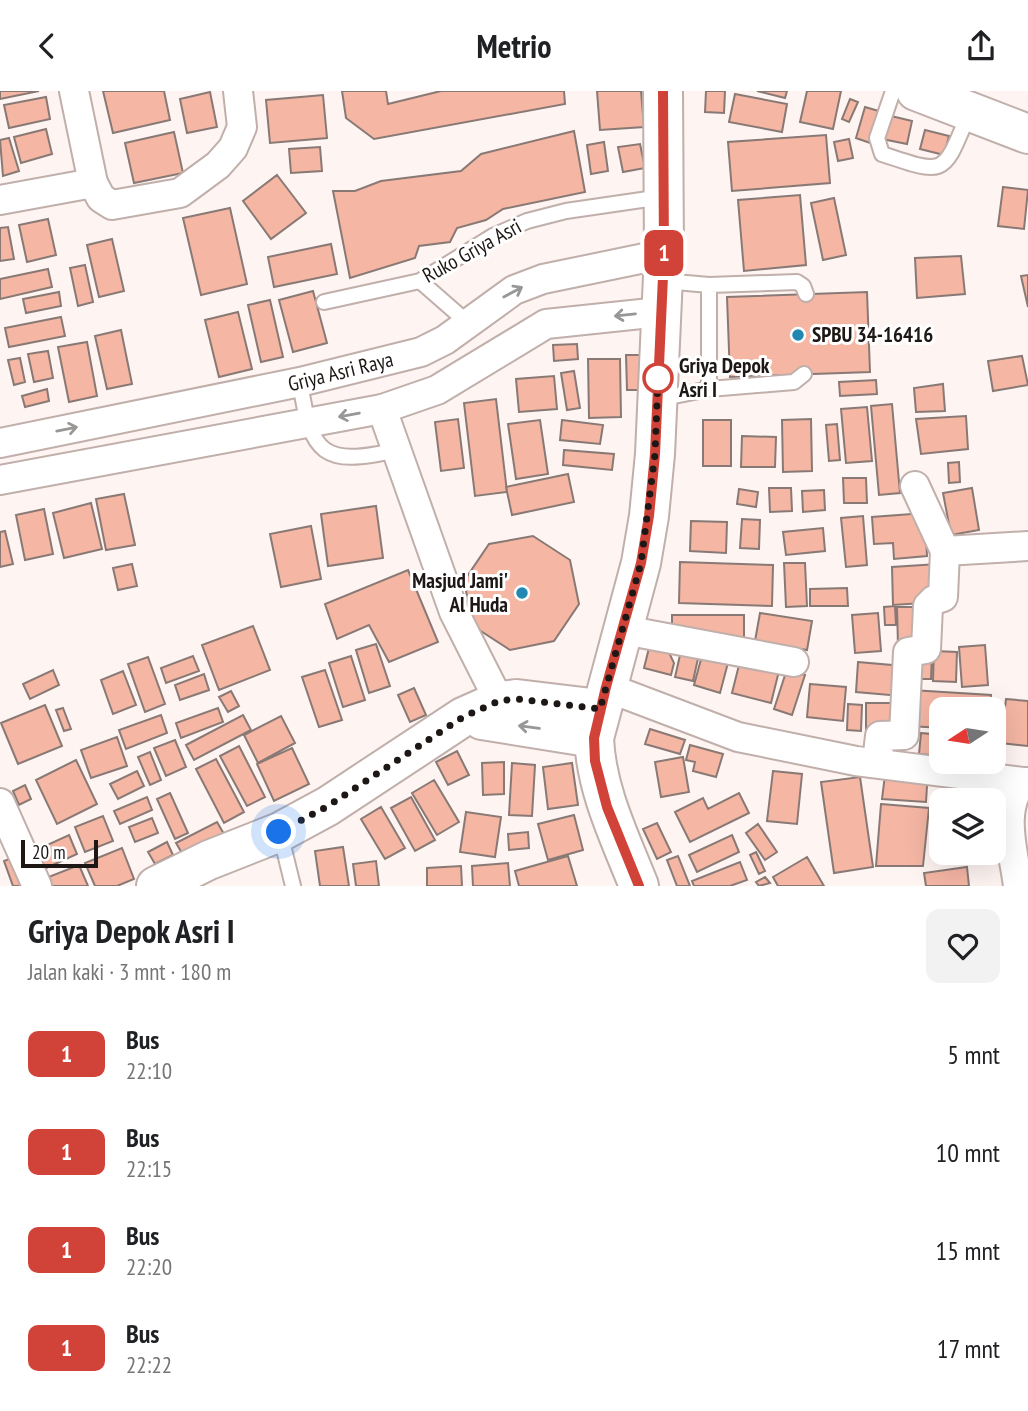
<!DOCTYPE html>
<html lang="id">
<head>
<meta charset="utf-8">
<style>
  :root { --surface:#fff; --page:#f2f2f2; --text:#202124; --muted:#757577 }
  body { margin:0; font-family:"PT Sans Narrow",sans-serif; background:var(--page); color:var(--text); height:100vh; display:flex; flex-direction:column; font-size:26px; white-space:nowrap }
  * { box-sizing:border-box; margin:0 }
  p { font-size:23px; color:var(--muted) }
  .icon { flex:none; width:38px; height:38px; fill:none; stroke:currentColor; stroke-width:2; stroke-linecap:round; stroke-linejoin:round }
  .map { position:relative; height:795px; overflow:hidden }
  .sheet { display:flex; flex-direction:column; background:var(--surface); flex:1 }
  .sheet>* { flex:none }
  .badge { padding:0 14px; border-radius:10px; font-size:24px; line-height:46px }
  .needle { width:46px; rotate:258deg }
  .buttons { position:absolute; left:929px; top:606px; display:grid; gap:14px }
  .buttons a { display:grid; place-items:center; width:77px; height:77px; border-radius:14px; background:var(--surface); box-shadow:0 7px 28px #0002; font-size:35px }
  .scale { position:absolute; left:21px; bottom:18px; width:77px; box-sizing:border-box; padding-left:7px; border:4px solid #1d1715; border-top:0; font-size:19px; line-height:24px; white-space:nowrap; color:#1d1715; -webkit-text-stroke:5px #fff; paint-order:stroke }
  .you { position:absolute; width:35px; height:35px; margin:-18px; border:5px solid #fff; border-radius:50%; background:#1a73e8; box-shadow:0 0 0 10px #1a73e833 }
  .map>.badge { position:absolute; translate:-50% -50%; box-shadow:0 0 0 4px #fff }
  .round { display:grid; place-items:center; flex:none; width:74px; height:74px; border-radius:14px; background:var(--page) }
  .head { display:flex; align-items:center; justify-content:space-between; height:119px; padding:0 28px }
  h1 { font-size:33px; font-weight:700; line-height:52px }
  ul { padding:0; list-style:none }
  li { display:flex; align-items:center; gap:21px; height:98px; padding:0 28px }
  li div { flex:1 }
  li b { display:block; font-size:26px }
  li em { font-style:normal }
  li .badge { min-width:77px; font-weight:700; text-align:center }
  header { display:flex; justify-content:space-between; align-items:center; height:91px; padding:0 28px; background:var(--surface); font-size:32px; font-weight:700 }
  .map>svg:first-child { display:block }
</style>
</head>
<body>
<header><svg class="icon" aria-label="back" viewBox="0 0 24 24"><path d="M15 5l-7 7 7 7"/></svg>Metrio<svg class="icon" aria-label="share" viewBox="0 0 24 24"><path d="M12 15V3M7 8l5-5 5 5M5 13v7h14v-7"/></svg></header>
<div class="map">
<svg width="1028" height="795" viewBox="0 0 1028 795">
  <rect width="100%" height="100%" fill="#fef4f1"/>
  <path fill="#f5b6a4" stroke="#897975" stroke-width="2" d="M 0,0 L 39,0 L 0,8 Z
    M 103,0 L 164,0 L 170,29 L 113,42 Z
    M 342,0 L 386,0 L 388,13 L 441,0 L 564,0 L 565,13 L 374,48 L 346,27 Z
    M 597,0 L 641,0 L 644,36 L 600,39 Z
    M 706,0 L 725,0 L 724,22 L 705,21 Z
    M 757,0 L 787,0 L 785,7 Z
    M 807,0 L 841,0 L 833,38 L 800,31 Z
    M 210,1 L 217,36 L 187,42 L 180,8 Z
    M 735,3 L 787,13 L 782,41 L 729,31 Z
    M 323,4 L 327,47 L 270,52 L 266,9 Z
    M 46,6 L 50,28 L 9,37 L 4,14 Z
    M 850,8 L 858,11 L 849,31 L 842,28 Z
    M 865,16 L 882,21 L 873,53 L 856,47 Z
    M 887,24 L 912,30 L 907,53 L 882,48 Z
    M 46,38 L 52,63 L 21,72 L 14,46 Z
    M 925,39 L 949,45 L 944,64 L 920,58 Z
    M 574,40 L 585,101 L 503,118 L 486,129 L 457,137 L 450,151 L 419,155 L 415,167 L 350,187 L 333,100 L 355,100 L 381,90 L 461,80 L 481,63 Z
    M 174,41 L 183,82 L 134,92 L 125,52 Z
    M 826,44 L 830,92 L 732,100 L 728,51 Z
    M 9,47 L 19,80 L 3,85 L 0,49 Z
    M 849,48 L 853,67 L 838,70 L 834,51 Z
    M 604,51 L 608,80 L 591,83 L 587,54 Z
    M 640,53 L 645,77 L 623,81 L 618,56 Z
    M 320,56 L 322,80 L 291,82 L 289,58 Z
    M 277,84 L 306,122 L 271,148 L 243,110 Z
    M 1003,96 L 1028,99 L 1024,138 L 998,135 Z
    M 800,104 L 806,174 L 744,180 L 738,109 Z
    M 834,107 L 846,164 L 823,169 L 811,112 Z
    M 230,117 L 247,193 L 201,204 L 183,127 Z
    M 48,128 L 56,164 L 27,171 L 19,134 Z
    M 8,136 L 14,168 L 0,170 L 0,137 Z
    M 112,148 L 124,200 L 99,206 L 87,154 Z
    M 331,153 L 337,183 L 274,196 L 268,166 Z
    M 961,165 L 965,203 L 917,207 L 915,167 Z
    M 85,174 L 93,211 L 78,215 L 70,177 Z
    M 48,178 L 52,196 L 0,208 L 0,188 Z
    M 1028,184 L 1028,216 L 1021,185 Z
    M 313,200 L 327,252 L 293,261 L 279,209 Z
    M 59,201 L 61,215 L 26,222 L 23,208 Z
    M 867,201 L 870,281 L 730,286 L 727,206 Z
    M 270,209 L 283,266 L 261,271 L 248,214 Z
    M 238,221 L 252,278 L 219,286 L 205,229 Z
    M 61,226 L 65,245 L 9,256 L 5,237 Z
    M 121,239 L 132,293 L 107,298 L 95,245 Z
    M 87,251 L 97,305 L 69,311 L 58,256 Z
    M 577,253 L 578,268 L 554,270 L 553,254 Z
    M 48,260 L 53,287 L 34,291 L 28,263 Z
    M 626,264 L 642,264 L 643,299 L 627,299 Z
    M 1022,265 L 1028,294 L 993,300 L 988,270 Z
    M 20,267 L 25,291 L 14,294 L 8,269 Z
    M 588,268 L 620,268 L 621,326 L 589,327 Z
    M 574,280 L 580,317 L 567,319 L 561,282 Z
    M 554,285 L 557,318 L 519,321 L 516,288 Z
    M 876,289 L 877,303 L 840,305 L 839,291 Z
    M 943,293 L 945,320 L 916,321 L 914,297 Z
    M 47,298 L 49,310 L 25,316 L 22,305 Z
    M 496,308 L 507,401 L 475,405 L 464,312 Z
    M 892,313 L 900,402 L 879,404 L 871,315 Z
    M 867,316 L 872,370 L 846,372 L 841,318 Z
    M 966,325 L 968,358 L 921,363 L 916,328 Z
    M 458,328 L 464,377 L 441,380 L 435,331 Z
    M 811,328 L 812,380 L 783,381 L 782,329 Z
    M 540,329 L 548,383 L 516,388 L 508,333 Z
    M 562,329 L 603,334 L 600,353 L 560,349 Z
    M 703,329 L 731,329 L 731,375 L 703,375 Z
    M 837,333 L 840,369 L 829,370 L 826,334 Z
    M 742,345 L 776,346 L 775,376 L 741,376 Z
    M 564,359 L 614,363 L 612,379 L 563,374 Z
    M 959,371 L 960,391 L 949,392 L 948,372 Z
    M 568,383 L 574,411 L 512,424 L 506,396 Z
    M 843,387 L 866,387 L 867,412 L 844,412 Z
    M 769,397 L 791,397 L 792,420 L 770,421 Z
    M 972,397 L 979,439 L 951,444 L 943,402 Z
    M 739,398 L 758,401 L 756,416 L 737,413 Z
    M 824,399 L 825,419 L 803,421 L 802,400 Z
    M 124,403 L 135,454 L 106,459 L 96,408 Z
    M 91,412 L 102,458 L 64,467 L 53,422 Z
    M 376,415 L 383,467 L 328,475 L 321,423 Z
    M 44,418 L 53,463 L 25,469 L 16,424 Z
    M 925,422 L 927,465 L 894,468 L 893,452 L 874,453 L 872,426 Z
    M 863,425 L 867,474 L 846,476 L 841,427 Z
    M 742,428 L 760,429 L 759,458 L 740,457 Z
    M 691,430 L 727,431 L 726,462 L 690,460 Z
    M 311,435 L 321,488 L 281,496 L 270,443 Z
    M 823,437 L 825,460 L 786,464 L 783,441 Z
    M 5,440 L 13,473 L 0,476 L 0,441 Z
    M 533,445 L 570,469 L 579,513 L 554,550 L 510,559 L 473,535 L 464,490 L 489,453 Z
    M 680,471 L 773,474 L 772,515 L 679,512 Z
    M 784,472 L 805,472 L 807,515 L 786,516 Z
    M 132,473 L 137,495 L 118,499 L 113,477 Z
    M 938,473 L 940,505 L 923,512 L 893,514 L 892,476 Z
    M 408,479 L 438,551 L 389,571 L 369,534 L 337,548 L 325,513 Z
    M 847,497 L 848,515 L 810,515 L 810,498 Z
    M 895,515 L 896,534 L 885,534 L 884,516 Z
    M 897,516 L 923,516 L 925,555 L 898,555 Z
    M 760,522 L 812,530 L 807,559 L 755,550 Z
    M 878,522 L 881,560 L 855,562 L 852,524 Z
    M 672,524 L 744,524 L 744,546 L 672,546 Z
    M 253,535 L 270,579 L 219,599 L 202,554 Z
    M 651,549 L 665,553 L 674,572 L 671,584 L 644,577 Z
    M 376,553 L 390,595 L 369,602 L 356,559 Z
    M 985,554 L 988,594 L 962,596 L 959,556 Z
    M 681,560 L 699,563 L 693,590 L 675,586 Z
    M 934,560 L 957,561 L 956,591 L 933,590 Z
    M 703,561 L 729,568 L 720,602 L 694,594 Z
    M 916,561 L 932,561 L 931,588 L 915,588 Z
    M 193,565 L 199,580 L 166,592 L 161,577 Z
    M 351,565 L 365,609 L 343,616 L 329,572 Z
    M 148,566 L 165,613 L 145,621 L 128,573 Z
    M 740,570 L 779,580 L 771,612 L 732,602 Z
    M 858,571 L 903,575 L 901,605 L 856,601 Z
    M 787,578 L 805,584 L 792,624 L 774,618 Z
    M 53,579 L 59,594 L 30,608 L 23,593 Z
    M 325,579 L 342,629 L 319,636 L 302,586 Z
    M 123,580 L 136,614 L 113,623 L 101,589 Z
    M 204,583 L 209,599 L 180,609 L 175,594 Z
    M 810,593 L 846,596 L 843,630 L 807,626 Z
    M 414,597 L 426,624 L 410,631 L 398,604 Z
    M 911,599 L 991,604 L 990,618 L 942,618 L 942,637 L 909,635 Z
    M 231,600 L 239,615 L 228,621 L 219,606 Z
    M 1006,608 L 1028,610 L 1028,655 L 1001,652 Z
    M 866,612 L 901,612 L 901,640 L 866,639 Z
    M 848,613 L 862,614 L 861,640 L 847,639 Z
    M 45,614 L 62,655 L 18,673 L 1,632 Z
    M 63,617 L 71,638 L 64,640 L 56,619 Z
    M 218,617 L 223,631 L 181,647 L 176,632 Z
    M 161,624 L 167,642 L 126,658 L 119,639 Z
    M 243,624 L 251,639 L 194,669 L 186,654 Z
    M 281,625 L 295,652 L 258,672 L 244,644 Z
    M 650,638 L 685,649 L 680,663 L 645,653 Z
    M 921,642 L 942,644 L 942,665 L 919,663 Z
    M 117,646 L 127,675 L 91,687 L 81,659 Z
    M 175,649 L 186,676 L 166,685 L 154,657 Z
    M 690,654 L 723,663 L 716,686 L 693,680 L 695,671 L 686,669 Z
    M 239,655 L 265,706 L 247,715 L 220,665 Z
    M 292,657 L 309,693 L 274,710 L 257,673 Z
    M 457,660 L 469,684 L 448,694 L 436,671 Z
    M 150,661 L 161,689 L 150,694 L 138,666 Z
    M 683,666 L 689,701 L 661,706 L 655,671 Z
    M 216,668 L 244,721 L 224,732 L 196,678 Z
    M 76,669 L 97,713 L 57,733 L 36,689 Z
    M 504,671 L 504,703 L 483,704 L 482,672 Z
    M 512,672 L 535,674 L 532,725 L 509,724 Z
    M 572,672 L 578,714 L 548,718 L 543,676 Z
    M 886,676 L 928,680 L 926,711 L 882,708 Z
    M 137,680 L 144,695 L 118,708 L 110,693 Z
    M 773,680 L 802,683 L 797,733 L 767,730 Z
    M 860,686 L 873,776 L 834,782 L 821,691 Z
    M 434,689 L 459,731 L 437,744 L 412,702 Z
    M 25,694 L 31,708 L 19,714 L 13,700 Z
    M 170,702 L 188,742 L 175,748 L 157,708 Z
    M 739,702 L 749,722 L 690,751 L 675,721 L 703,707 L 708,718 Z
    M 147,706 L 152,719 L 120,733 L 114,720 Z
    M 411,706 L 435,749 L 415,760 L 391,717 Z
    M 881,713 L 929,717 L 923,775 L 876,775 Z
    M 381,716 L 405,757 L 385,768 L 361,728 Z
    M 466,721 L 501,726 L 495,766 L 460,761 Z
    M 574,724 L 583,759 L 548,769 L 538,733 Z
    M 103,725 L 113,750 L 85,761 L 75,736 Z
    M 152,727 L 158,742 L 135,751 L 129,736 Z
    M 217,731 L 224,743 L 183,764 L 176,752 Z
    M 657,732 L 671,761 L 657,768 L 643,738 Z
    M 758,733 L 777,761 L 765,769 L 746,742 Z
    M 528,741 L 529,757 L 509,759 L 508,743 Z
    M 69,744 L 77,763 L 40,780 L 32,761 Z
    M 732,744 L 739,761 L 697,781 L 689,764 Z
    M 167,751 L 173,764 L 155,773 L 148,761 Z
    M 343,756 L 349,795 L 320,795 L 315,760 Z
    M 122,757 L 134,788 L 117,795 L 95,795 L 85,772 Z
    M 756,761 L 765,780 L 759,783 L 750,764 Z
    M 568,765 L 577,795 L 519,795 L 515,780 Z
    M 678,765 L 690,795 L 677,795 L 667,769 Z
    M 14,766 L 25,795 L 13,795 L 4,770 Z
    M 807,766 L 824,795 L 778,795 L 773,786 Z
    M 376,770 L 379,795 L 356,795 L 353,773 Z
    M 740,771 L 747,789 L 730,795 L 694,795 L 692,790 Z
    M 508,772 L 510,795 L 473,795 L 472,775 Z
    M 79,774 L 88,795 L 49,795 L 46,787 Z
    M 461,775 L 462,795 L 427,795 L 427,777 Z
    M 967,776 L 969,795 L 926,795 L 924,782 Z
    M 765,786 L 770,792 L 759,795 L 756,791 Z"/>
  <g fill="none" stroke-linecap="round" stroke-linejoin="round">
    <defs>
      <path id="lane" d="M 893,0 L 877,47 L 882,63 C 947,85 943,84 969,22
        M 420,190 L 468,232
        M 664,190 L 709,194 L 797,191 L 803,195 L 806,203
        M 709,194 L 709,298
        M 324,211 L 420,190 L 493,145 L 527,130 L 566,120 L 662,106
        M 300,291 C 311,364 323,376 397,359
        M 659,308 L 709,298 L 794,291 L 804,283
        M 280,742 L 293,795"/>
      <g id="street">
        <path d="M 74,0 L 93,92"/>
        <path d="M 0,109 L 93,92 L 101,107 L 112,114 L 180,102 L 218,74 L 233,57 L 242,36 L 238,0"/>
        <path d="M 382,318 L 454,521 L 492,596"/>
        <path id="s1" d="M 0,352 L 300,291 L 421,261 L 445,249 L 514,199 L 543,188 L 664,163"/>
        <path d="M 0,389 L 382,318 L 437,299 L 546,233 L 660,221"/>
        <path d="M 945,460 L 1028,455"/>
        <path d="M 624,539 L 794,571"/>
        <path d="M 606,596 L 738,646 L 856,670 L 1023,691"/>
        <path d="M 877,671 L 880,645 L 904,644 L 908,561 L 926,558 L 928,515 L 934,509 L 943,506 L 945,460 L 915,395"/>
        <path d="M 0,712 L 37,795"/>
        <path d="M 1018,795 C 1014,762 999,718 1023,691 L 1028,691"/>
      </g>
      <path id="secondary" d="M 916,0 L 1028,43
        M 482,629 L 594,647
        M 156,795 L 209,769 L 280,741 L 328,715 L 463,626 L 499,610 L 517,608 L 600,618
        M 639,795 C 620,747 596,699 594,647 L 641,472 L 649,425 L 655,363 L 664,163 L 663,0"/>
    </defs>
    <use href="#lane" stroke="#c0afaa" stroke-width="18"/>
    <use href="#street" stroke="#c0afaa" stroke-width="32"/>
    <use href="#secondary" stroke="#c0afaa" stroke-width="42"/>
    <use href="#lane" stroke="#fff" stroke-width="14"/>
    <use href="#street" stroke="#fff" stroke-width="28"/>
    <use href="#secondary" stroke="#fff" stroke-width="38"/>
  </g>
  <defs><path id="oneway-shaft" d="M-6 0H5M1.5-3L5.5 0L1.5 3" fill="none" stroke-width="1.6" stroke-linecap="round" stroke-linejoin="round" transform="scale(1.75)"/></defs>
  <g stroke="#999796">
    <use href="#oneway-shaft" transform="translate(513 201) rotate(-28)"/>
    <use href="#oneway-shaft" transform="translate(625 224) rotate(174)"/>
    <use href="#oneway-shaft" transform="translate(349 324) rotate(170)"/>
    <use href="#oneway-shaft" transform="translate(67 338) rotate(-11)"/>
    <use href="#oneway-shaft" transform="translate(529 636) rotate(-172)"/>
  </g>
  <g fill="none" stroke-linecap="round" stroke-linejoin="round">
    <defs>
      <path id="line" d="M 639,795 L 607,716 L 595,670 L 594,647 L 606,596 L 641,472 L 649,425 L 655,363 L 664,163 L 663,0"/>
    </defs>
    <use href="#line" stroke="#fff" stroke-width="16"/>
    <use href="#line" stroke="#d14338" stroke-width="10"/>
    <path stroke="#1d1715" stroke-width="7" stroke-dasharray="0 12.6" d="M 279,741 L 328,715 L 463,626 L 499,610 L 517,608 L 600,618 L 641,472 L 655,363 L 658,287"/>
  </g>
  <g fill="#2388b1" stroke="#fff" stroke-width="2.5">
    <circle cx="798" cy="244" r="7"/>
    <circle cx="522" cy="502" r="7"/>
  </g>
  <circle fill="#fff" stroke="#d14338" stroke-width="3.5" cx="658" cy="287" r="14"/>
  <g text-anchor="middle" stroke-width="6" stroke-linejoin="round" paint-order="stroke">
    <g font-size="21" fill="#1d1715" stroke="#fff">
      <text transform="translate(472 160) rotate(-29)" y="7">Ruko Griya Asri</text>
      <text dy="7" stroke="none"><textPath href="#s1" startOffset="348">Griya Asri Raya</textPath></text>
    </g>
    <g font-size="21" font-weight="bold" fill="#1d1715" stroke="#fff" text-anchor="start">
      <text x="812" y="251">SPBU 34-16416</text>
      <text x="508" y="497" text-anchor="end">Masjud Jami'<tspan x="508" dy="24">Al Huda</tspan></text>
    </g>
    <g font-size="21" font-weight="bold" fill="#1d1715" stroke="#fff" text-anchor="start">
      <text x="679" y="282">Griya Depok<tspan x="679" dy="24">Asri I</tspan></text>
    </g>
  </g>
</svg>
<div class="buttons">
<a><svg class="needle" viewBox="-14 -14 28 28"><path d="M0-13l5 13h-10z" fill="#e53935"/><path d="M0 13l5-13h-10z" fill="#757577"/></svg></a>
<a><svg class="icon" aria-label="layers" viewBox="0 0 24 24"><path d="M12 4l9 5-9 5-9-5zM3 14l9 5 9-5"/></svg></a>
</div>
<div class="scale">20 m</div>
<div class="you" style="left:279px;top:741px"></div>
<b class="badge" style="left:664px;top:162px;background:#d14338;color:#fff">1</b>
</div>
<section class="sheet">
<div class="head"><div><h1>Griya Depok Asri I</h1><p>Jalan kaki · 3 mnt · 180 m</p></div><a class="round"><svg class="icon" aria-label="heart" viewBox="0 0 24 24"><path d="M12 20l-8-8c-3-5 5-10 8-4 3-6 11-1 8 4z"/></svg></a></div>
<ul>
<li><span class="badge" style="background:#d14338;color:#fff">1</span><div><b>Bus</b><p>22:10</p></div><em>5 mnt</em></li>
<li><span class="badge" style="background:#d14338;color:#fff">1</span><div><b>Bus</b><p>22:15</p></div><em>10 mnt</em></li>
<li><span class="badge" style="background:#d14338;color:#fff">1</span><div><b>Bus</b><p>22:20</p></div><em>15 mnt</em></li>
<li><span class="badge" style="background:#d14338;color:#fff">1</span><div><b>Bus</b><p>22:22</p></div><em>17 mnt</em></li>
</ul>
</section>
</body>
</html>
